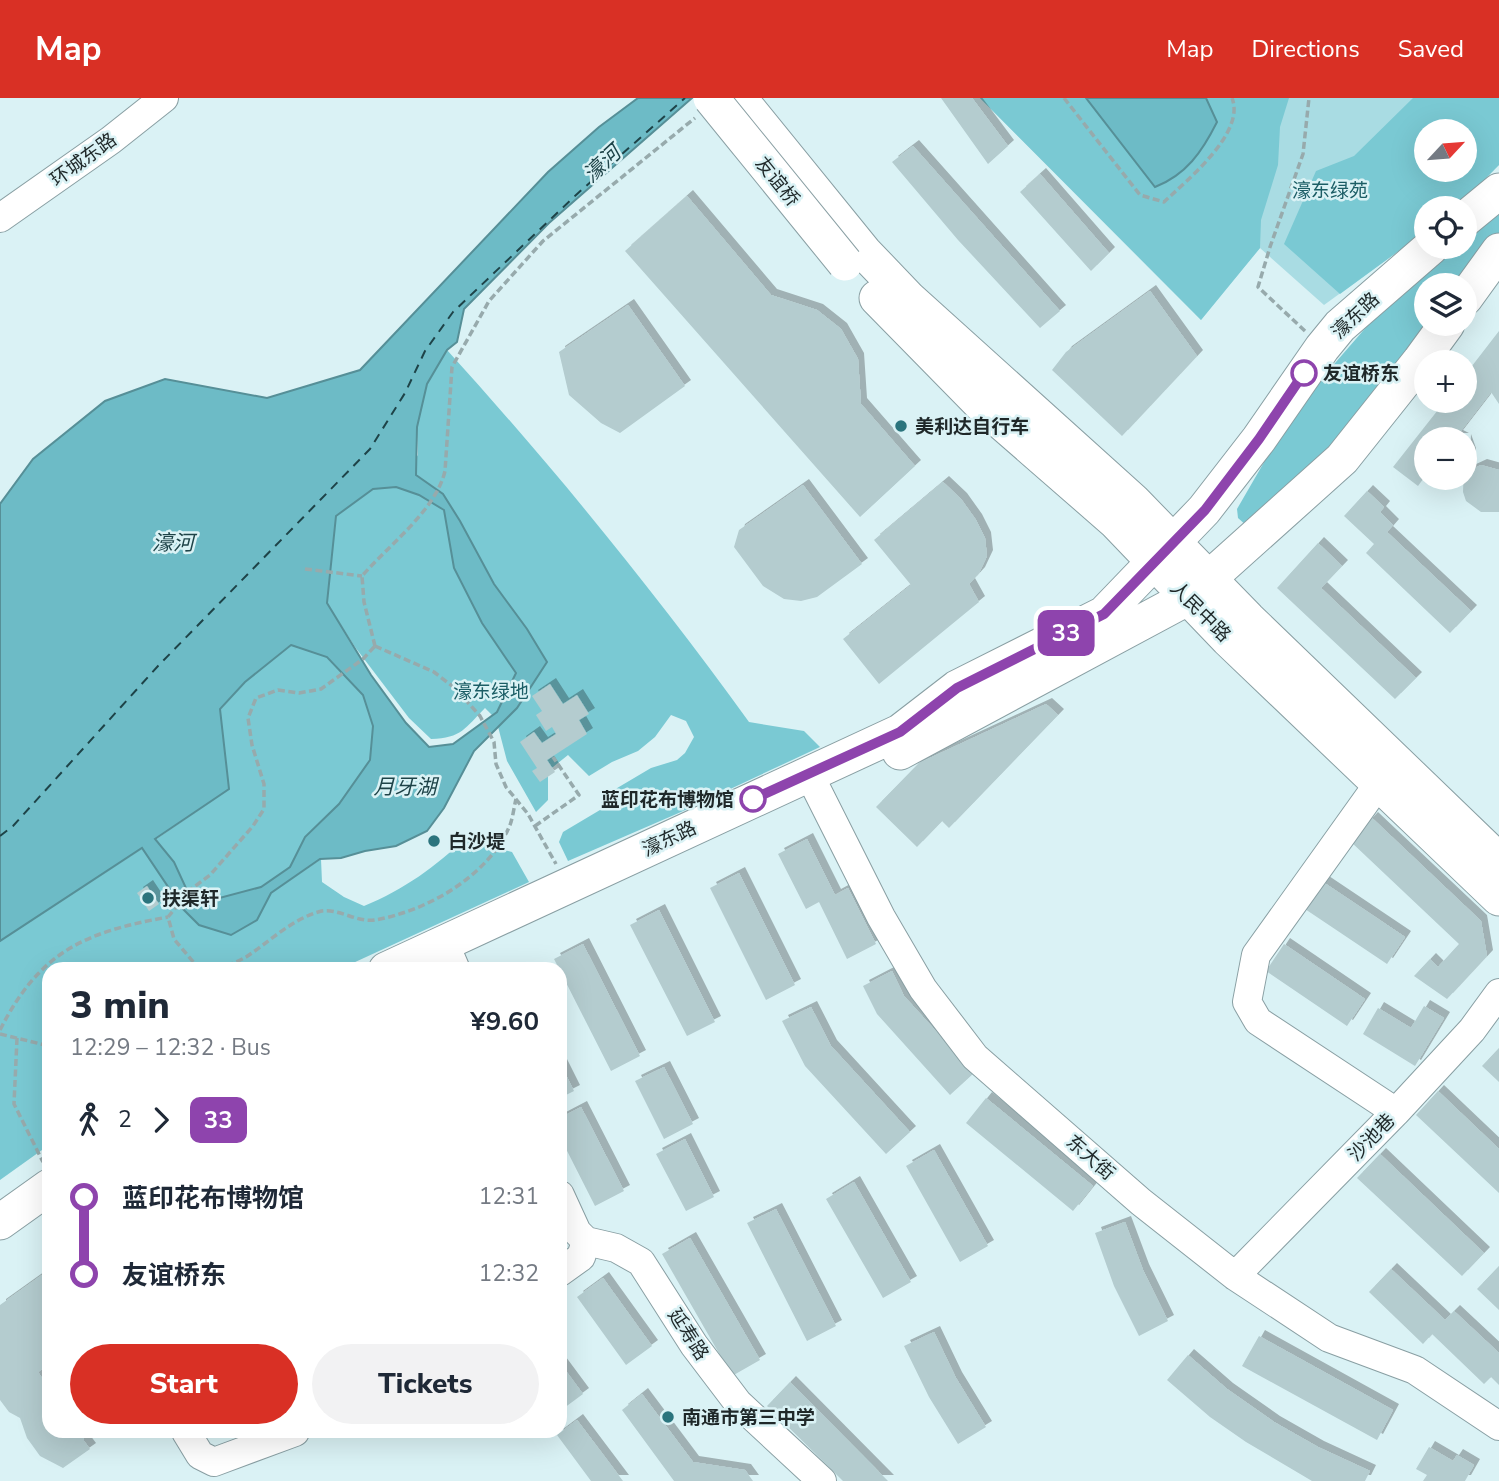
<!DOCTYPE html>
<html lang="en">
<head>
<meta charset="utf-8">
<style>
  :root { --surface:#fff; --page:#f2f2f3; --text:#1f2937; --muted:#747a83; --accent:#d93025 }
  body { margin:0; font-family:"Nunito Sans","Noto Sans SC",sans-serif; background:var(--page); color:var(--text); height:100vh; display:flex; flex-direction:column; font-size:26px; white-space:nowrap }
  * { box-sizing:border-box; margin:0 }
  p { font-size:23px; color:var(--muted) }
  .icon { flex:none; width:38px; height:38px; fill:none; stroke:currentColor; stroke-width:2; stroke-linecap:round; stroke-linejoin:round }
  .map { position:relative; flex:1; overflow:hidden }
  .side { position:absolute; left:42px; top:864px; width:525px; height:476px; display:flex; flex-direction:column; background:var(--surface); border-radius:21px; box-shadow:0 7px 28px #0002 }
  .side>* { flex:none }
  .badge { padding:0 14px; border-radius:10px; font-size:24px; line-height:46px }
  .needle { width:46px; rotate:64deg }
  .controls { position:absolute; left:1414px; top:21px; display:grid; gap:14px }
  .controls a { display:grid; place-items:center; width:63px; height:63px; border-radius:50%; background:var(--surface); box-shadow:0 7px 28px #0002; font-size:35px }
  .map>.badge { position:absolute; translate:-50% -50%; box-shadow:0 0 0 4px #fff }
  .legs { display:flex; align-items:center; gap:10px; height:77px; padding:0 28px; font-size:23px }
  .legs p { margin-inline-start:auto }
  .summary { display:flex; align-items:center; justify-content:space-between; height:119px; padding:0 28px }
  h1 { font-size:38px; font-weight:800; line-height:52px }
  .cta { display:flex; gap:14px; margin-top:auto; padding:14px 28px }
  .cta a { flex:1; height:80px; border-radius:42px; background:var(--accent); color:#fff; font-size:28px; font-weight:800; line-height:80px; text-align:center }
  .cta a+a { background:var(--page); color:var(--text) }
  ul { padding:0 28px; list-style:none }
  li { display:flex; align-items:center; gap:24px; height:77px; font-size:26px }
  li i { display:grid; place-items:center; width:10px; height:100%; margin:0 9px; background:currentColor }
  li i::after { content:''; width:18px; height:18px; margin:-9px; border:5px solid; border-radius:50%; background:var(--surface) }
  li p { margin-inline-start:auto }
  li:first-child i { background:linear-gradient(#0000 50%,currentColor 0) }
  li:last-child i { background:linear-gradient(currentColor 50%,#0000 0) }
  header { display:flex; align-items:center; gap:42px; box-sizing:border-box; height:98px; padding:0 35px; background:var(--accent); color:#fff }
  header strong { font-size:33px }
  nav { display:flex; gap:38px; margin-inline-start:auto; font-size:24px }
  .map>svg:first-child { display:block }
</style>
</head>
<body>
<header>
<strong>Map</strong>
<nav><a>Map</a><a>Directions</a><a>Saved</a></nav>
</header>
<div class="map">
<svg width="1499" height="1383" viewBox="0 0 1499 1383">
  <defs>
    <filter id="shadow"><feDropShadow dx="6" dy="-6" stdDeviation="0" flood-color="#0004"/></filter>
  </defs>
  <rect width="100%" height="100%" fill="#daf2f5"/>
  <path fill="#a9dce3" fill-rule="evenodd" d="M 980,0 L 1086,0 L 1155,89 L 1217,24 L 1206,0 L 1499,0 L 1499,67 L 1426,110 L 1426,133 L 1324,207 L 1260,150 L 1201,222 ZM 1426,33 L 1465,33 L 1465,72 L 1426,72 Z"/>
  <path fill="#7ac9d3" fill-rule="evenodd" d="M 980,0 L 1086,0 L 1155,89 L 1217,24 L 1206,0 L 1289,0 L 1280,29 L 1278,67 L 1261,122 L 1260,150 L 1201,222 Z
    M 1413,0 L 1499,0 L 1499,67 L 1457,110 L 1426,110 L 1426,133 L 1340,196 L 1284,146 L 1316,73 L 1354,58 ZM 1426,33 L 1465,33 L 1465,72 L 1426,72 Z
    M 1499,101 L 1499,135 L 1464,187 L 1426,187 L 1426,226 L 1356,326 L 1247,428 L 1238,420 L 1237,411 L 1289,321 L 1303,302 L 1414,174 L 1442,149 L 1465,149 L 1465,130 Z
    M 447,252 C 555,371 655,494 749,624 L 804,633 L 820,649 L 681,714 L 568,763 L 559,744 L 563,734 L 600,712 L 602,699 L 651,670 L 677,662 L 685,655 L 694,639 L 686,623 L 671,617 L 655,639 L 638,653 L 612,664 L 589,678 L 568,657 L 548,673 L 548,702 L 536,714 L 507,663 L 496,621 L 485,610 C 465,630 462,640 431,641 L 409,620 L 355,549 L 327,505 L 336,418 L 373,391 L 396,389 L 418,357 L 417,329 L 427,286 Z
    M 291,547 L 327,559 L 363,597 L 373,628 L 370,662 L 339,706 L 305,739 L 290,769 L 261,789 L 212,802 L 191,801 L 183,783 L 155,742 L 229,691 L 220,612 L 245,584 Z
    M 467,739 L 485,747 L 512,754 L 529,784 L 340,871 L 49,872 L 49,1047 L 0,1082 L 0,843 L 143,750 L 183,811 L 257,822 L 271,795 L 321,761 L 322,784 L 344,799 L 364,808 C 405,791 435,769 467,739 Z"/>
  <path fill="#6dbbc6" stroke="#568f97" stroke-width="2" fill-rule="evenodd" d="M 638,0 L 692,0 L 549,125 L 464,211 L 457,244 L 447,252 L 427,286 L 417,329 L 416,377 L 443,396 L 460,423 L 494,486 L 527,531 L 547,564 L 517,610 L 474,653 L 444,710 L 427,733 L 396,748 L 365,753 L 341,760 L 320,761 L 271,795 L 257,822 L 231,837 L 199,827 L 183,811 L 142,750 L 0,843 L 0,406 L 33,361 L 105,303 L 165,281 L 267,300 L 360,272 L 548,74 L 599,29 ZM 396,389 L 419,397 L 444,412 L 454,470 L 482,525 L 516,575 L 497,614 L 453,646 L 429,649 L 406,625 L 371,577 L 327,505 L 336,418 L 373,391 ZM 291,547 L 327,559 L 363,597 L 373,628 L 370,662 L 339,706 L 305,739 L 290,769 L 261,789 L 212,802 L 191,801 L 174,764 L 155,741 L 229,691 L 220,611 L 245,584 Z
    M 1086,0 L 1206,0 L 1217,24 C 1202,54 1186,77 1155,89 Z"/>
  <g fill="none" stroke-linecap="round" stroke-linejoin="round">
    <path stroke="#1e4348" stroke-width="2" stroke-dasharray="9 7" stroke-linecap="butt" d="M 0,738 L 13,728 L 158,568 L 370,351 L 405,295 L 425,253 L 453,214 L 576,97 L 685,0"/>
  </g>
  <path fill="#b4cccf" filter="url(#shadow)" d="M 941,0 L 972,0 L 1008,48 L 988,66 Z
    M 913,48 L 1060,213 L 1040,230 L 958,142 L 892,64 Z
    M 1040,76 L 1109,155 L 1091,173 L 1020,94 Z
    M 687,98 L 771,197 L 817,212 L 841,231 L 858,261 L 861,306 L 915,368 L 860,419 L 625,153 Z
    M 1150,193 L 1197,258 L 1122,338 L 1052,272 L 1066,254 Z
    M 628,207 L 685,288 L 620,335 L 601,325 L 569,297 L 559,254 Z
    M 1499,233 L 1499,306 L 1491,294 L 1457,338 L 1463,341 L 1426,341 L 1426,377 L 1418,388 L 1393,369 L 1445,303 L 1465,303 L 1465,277 Z
    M 1465,342 L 1470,356 L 1468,373 L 1481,367 L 1499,372 L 1499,414 L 1481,414 L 1466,403 L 1463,394 Z
    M 943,384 L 961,401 L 976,422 L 985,440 L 987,458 L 979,475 L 969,486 L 979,504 L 879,586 L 843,541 L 911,487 L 874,442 Z
    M 803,387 L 862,466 L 817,499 L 801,503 L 784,501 L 763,488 L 734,449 L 739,432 Z
    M 1367,393 L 1384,409 L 1380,414 L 1393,427 L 1387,434 L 1471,513 L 1450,535 L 1366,455 L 1374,446 L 1344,418 Z
    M 1318,445 L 1342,468 L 1321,490 L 1416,580 L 1395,601 L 1277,490 Z
    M 550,586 L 563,606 L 577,597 L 589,616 L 579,622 L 587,636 L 547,662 L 555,674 L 540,684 L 532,673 L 537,670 L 520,644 L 534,634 L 542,645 L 556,636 L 552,629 L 546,633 L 536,617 L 542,613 L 532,598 Z
    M 1046,606 L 1058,617 L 949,730 L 942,723 L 917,749 L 876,709 L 919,665 Z
    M 1372,720 L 1481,823 L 1487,858 L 1447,901 L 1414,878 L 1430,861 L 1438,869 L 1459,846 L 1350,743 Z
    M 807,741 L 835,797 L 848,790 L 876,846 L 847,861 L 819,804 L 806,811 L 778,756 Z
    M 739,775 L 795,887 L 766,902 L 710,790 Z
    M 1323,784 L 1405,839 L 1387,866 L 1305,811 Z
    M 147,788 L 159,806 L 149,813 L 137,795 Z
    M 659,812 L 715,924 L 687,938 L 630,827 Z
    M 583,846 L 640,958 L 611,973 L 554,861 Z
    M 1284,846 L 1365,901 L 1347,928 L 1266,873 Z
    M 892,873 L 904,898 L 974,975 L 950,997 L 877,916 L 863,888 Z
    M 1424,908 L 1444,920 L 1415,968 L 1363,936 L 1378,910 L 1411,930 Z
    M 811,909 L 831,948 L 910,1034 L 886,1056 L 805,968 L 782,923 Z
    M 1499,950 L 1499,984 L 1482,968 Z
    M 560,965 L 574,993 L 560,1000 Z
    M 664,969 L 693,1026 L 664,1041 L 635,983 Z
    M 1438,993 L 1499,1051 L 1499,1095 L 1416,1017 Z
    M 986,1000 L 1093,1088 L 1073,1113 L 966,1025 Z
    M 581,1009 L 624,1093 L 595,1108 L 560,1039 L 560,1020 Z
    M 685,1041 L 714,1099 L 686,1113 L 656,1056 Z
    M 934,1052 L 988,1148 L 960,1164 L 906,1068 Z
    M 1380,1056 L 1484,1155 L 1462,1178 L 1357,1080 Z
    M 854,1084 L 911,1184 L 883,1200 L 826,1101 Z
    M 776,1111 L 836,1228 L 807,1243 L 747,1125 Z
    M 1125,1124 L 1143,1172 L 1168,1223 L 1139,1238 L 1114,1188 L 1095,1135 Z
    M 690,1140 L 760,1262 L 732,1278 L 662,1156 Z
    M 1499,1168 L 1499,1212 L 1477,1191 Z
    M 1391,1171 L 1445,1222 L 1454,1213 L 1499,1255 L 1499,1287 L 1491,1279 L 1484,1286 L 1432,1236 L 1423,1246 L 1369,1194 Z
    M 42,1177 L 49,1187 L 49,1266 L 38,1274 L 48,1289 L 49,1334 L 83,1334 L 84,1343 L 90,1351 L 63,1370 L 40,1358 L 27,1340 L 20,1320 L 9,1314 L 0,1302 L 0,1207 Z
    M 603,1180 L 652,1248 L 626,1267 L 577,1199 Z
    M 934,1234 L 956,1280 L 986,1329 L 958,1346 L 929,1299 L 904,1248 Z
    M 1259,1238 L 1393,1312 L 1377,1342 L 1242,1268 Z
    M 1188,1257 L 1227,1291 L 1274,1324 L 1318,1349 L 1370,1373 L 1365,1383 L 1312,1383 L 1246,1344 L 1210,1319 L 1167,1282 Z
    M 560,1265 L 583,1296 L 560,1313 Z
    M 790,1284 L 888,1383 L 843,1383 L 767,1308 Z
    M 642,1296 L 693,1364 L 745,1372 L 753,1383 L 674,1383 L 622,1312 Z
    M 577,1322 L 623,1383 L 591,1383 L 557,1337 Z
    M 1429,1349 L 1453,1363 L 1457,1357 L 1474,1367 L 1465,1383 L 1423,1383 L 1427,1377 L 1416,1371 Z"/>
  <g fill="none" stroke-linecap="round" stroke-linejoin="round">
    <defs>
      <path id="minor" d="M 0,120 L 111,42 L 164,0
        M 795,683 L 804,680 L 814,686 L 881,819 L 923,891 L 975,959 L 1141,1104 L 1235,1178 L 1329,1240 L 1415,1272 L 1499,1328
        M 1379,685 L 1256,857 L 1247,904 L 1258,923 L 1396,1014
        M 444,844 L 456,872
        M 560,1097 L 577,1134 L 586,1143 L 616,1150 L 641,1164 L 694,1247 L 738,1305 L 822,1383
        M 560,1174 L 581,1159 L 586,1143
        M 1235,1178 L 1396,1014 L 1472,932 L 1499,895
        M 186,1334 L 200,1357 L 214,1364 L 295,1334"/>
      <path id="major" d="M 739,0 L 864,154 L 909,201 L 1133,403 L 1248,521 L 1499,763
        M 1465,121 L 1499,93
        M 877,200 L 982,307 L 1115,423 L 1228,541 L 1499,800
        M 1465,200 L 1499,153
        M 900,654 L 1187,500 L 1342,361 L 1420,263 L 1447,226
        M 386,872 L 900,634 L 957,590 L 1104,516 L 1204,412 L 1259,341 L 1322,250 L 1340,228 L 1431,149
        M 0,1124 L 49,1089"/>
    </defs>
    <use href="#minor" stroke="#899fa3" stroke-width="30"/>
    <use href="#major" stroke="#899fa3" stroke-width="37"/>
    <path stroke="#97aaac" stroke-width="3.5" stroke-dasharray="7 3.5" stroke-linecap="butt" d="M 1064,0 L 1140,97 L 1164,104 C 1186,83 1246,35 1232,0
      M 1305,233 L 1258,189 L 1270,149 L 1303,56 L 1309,0
      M 305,471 L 362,478
      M 375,548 L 364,504 L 362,478 C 389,447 436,412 445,373 L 452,269 L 489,203 L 543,143 L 695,20
      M 375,548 L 434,574 L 456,591 L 480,618 L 494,644 L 496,666 L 506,689 L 528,716 L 556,766
      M 535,728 L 579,697 L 553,659
      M 200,872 L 174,841 L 168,819 L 190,792 L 210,777 L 253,728 L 264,711 L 264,686 L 252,647 L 248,620 L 256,600 L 278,592 L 299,595 L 321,591 L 363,561 L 375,548
      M 217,872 C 226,868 237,864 246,859 C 269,844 291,822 318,814 C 336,808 356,825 375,822 C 427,813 489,778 510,727 C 513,719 514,709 516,701
      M 0,932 C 40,853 85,834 168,819
      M 0,936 L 49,948
      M 17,940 L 14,1006 L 43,1064"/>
    <use href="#minor" stroke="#fff" stroke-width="28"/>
    <use href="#major" stroke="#fff" stroke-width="35"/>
    <defs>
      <path id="major-bridge" d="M 711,0 L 845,165"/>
    </defs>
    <use href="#major-bridge" stroke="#899fa3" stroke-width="37" stroke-linecap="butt"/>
    <use href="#major-bridge" stroke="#fff" stroke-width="35"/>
  </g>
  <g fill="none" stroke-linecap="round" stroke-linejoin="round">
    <defs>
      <path id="line-1" d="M 753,701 L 900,634 L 957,590 L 1104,516 L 1205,412 L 1259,341 L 1304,275"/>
    </defs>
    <use href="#line-1" stroke="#fff" stroke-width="16"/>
    <use href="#line-1" stroke="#8e44ad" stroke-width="10"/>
  </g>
  <g fill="#fff" stroke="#8e44ad" stroke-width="3.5">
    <circle cx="1304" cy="275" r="12"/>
    <circle cx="753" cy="701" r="12"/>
  </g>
  <g fill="#2b747d" stroke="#daf2f5" stroke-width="2.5">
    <circle cx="901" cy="328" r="7"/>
    <circle cx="434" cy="743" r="7"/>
    <circle cx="148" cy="800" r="7"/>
    <circle cx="668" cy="1319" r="7"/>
  </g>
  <g text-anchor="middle" stroke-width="5" stroke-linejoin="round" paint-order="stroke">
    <g font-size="19" fill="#1f2829" stroke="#daf2f5">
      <text transform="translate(83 61) rotate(-36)" y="7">环城东路</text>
      <text transform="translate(778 83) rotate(51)" y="7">友谊桥</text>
      <text transform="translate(1355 217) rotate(-44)" y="7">濠东路</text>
      <text transform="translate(1201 513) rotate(45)" y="7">人民中路</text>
      <text transform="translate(669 740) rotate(-25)" y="7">濠东路</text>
      <text transform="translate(1371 1039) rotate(-46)" y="7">沙池巷</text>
      <text transform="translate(1091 1059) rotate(41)" y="7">东大街</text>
      <text transform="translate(689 1236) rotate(57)" y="7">延寿路</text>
    </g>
    <g font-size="19" fill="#1b5d65" stroke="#daf2f5">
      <text x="1330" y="99">濠东绿苑</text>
      <text x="491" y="600">濠东绿地</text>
    </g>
    <g font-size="19" font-weight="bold" fill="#1f2829" stroke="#daf2f5" text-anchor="start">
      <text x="1323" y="282">友谊桥东</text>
      <text x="734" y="708" text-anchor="end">蓝印花布博物馆</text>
    </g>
    <g font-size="19" font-weight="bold" fill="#1f2829" stroke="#daf2f5" text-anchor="start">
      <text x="915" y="335">美利达自行车</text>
      <text x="448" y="750">白沙堤</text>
      <text x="162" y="807">扶渠轩</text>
      <text x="682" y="1326">南通市第三中学</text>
    </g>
    <g font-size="21" font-style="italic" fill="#1e4348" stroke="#daf2f5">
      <text transform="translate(602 66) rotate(-43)" y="7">濠河</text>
      <text x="173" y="452">濠河</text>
      <text x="405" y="696">月牙湖</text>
    </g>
  </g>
</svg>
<div class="controls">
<a><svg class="needle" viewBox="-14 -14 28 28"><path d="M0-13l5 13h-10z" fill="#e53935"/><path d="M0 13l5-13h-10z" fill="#747a83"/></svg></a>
<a><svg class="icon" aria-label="locate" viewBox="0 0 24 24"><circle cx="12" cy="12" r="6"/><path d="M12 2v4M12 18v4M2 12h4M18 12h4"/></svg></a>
<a><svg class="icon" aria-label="layers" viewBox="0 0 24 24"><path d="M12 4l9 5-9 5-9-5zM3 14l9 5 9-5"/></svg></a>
<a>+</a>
<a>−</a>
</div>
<b class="badge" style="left:1066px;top:535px;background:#8e44ad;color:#fff">33</b>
<section class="side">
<div class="summary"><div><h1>3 min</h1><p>12:29 – 12:32 · Bus</p></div><b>¥9.60</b></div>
<div class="legs"><svg class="icon" aria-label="walk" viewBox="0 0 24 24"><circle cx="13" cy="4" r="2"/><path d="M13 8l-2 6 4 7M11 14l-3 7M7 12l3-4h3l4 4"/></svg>2<svg class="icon" aria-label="forward" viewBox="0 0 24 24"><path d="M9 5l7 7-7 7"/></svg><b class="badge" style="background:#8e44ad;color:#fff">33</b></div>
<ul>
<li><i style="color:#8e44ad"></i><b>蓝印花布博物馆</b><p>12:31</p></li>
<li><i style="color:#8e44ad"></i><b>友谊桥东</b><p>12:32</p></li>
</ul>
<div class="cta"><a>Start</a><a>Tickets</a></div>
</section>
</div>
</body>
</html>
